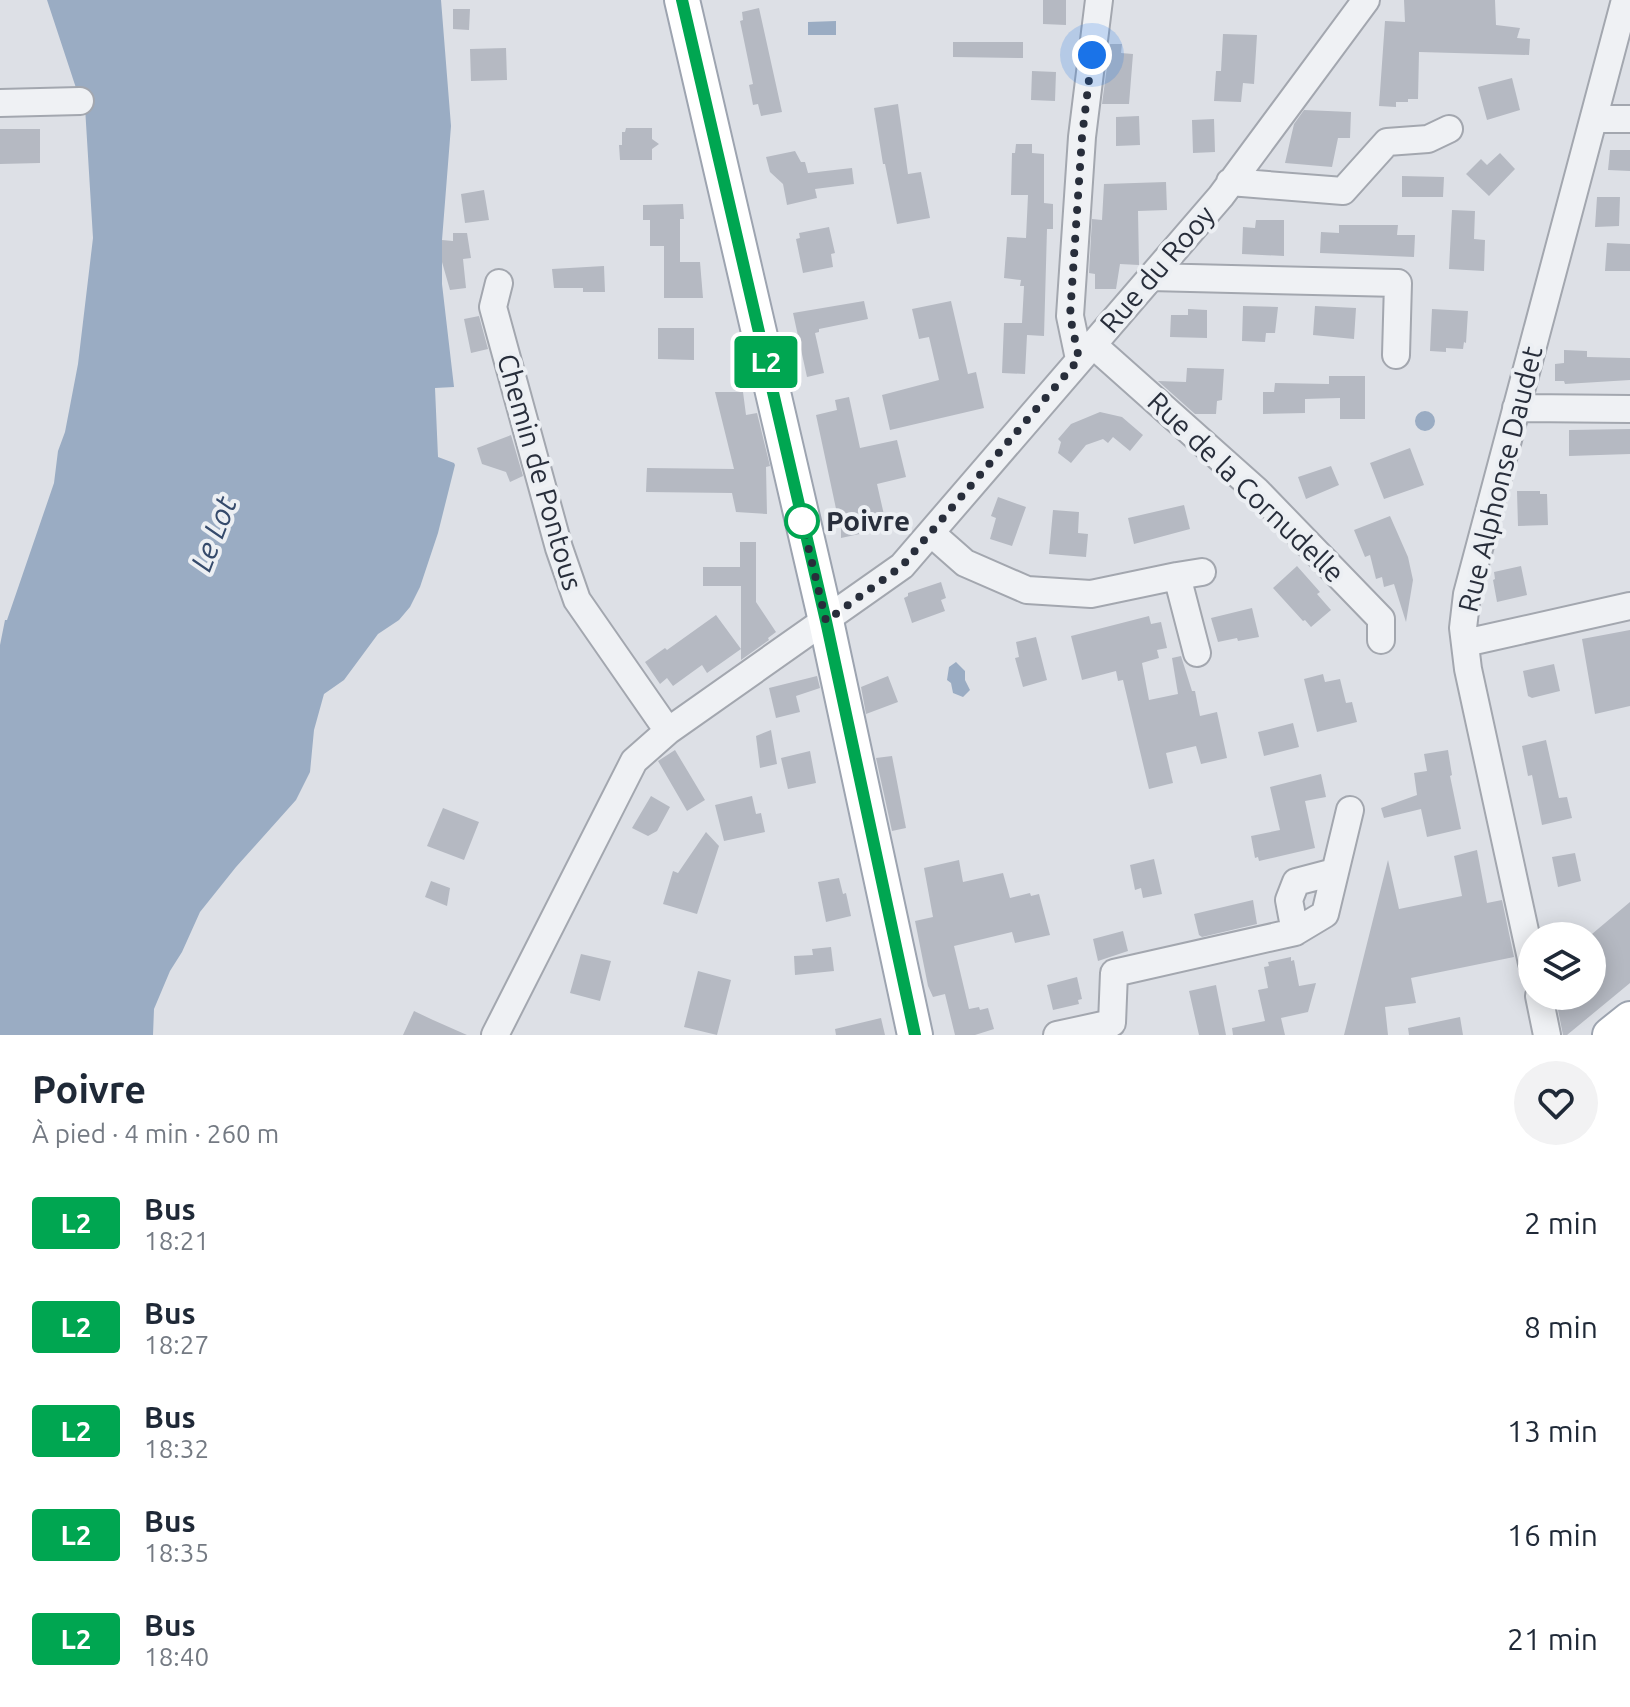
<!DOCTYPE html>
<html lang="fr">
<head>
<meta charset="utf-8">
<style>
  :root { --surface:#fff; --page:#f2f2f3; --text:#1f2937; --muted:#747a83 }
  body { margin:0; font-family:Ubuntu,sans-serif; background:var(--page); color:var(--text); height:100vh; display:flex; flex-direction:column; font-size:30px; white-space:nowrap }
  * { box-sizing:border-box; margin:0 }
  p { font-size:26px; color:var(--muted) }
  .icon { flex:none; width:44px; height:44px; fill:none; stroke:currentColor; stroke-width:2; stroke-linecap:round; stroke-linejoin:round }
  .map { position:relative; height:1035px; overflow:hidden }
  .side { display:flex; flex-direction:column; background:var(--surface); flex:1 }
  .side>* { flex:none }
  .badge { padding:0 16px; border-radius:6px; font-size:28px; line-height:52px }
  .tools { position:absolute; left:1518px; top:922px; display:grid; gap:16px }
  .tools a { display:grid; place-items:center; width:88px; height:88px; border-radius:50%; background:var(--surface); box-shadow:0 4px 20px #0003; font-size:40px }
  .you { position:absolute; width:40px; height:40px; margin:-20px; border:6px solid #fff; border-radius:50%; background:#1a73e8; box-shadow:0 0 0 12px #1a73e833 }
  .map>.badge { position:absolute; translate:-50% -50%; box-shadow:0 0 0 4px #fff }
  .round { display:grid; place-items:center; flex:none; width:84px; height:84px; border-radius:42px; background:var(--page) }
  .head { display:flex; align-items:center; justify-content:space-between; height:136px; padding:0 32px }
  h1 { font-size:38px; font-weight:700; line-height:60px }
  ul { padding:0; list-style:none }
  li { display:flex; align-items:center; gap:24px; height:104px; padding:0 32px }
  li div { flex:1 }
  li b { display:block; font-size:30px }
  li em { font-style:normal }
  li .badge { min-width:88px; font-weight:700; text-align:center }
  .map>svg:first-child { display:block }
</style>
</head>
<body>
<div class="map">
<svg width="1630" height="1035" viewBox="0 0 1630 1035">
  <rect width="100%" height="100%" fill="#dde0e6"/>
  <path fill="#9aacc3" d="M 47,0 L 441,0 L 451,126 L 442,240 L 442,284 L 454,387 L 435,388 L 438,457 L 454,463 L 455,465 L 438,533 L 420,587 L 410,607 L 399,620 L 378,634 L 344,680 L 324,694 L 314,730 L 310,772 L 296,800 L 236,867 L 200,912 L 182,952 L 170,971 L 154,1009 L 153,1035 L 0,1035 L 0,645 L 5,620 L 7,620 L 54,483 L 58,451 L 65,432 L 78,364 L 93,238 L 85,107 L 77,91 Z
    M 836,21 L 836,35 L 808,35 L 808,22 Z
    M1415 421a10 10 0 1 1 20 0a10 10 0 1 1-20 0Z
    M 956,662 L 965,671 L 965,680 L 970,690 L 963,697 L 953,693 L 951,683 L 947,680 L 949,667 Z"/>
  <path fill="#b5b9c2" d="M 1043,0 L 1066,0 L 1066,25 L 1043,24 Z
    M 1404,0 L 1495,0 L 1496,25 L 1520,28 L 1517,38 L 1530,39 L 1529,55 L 1419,52 L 1418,99 L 1408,99 L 1408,102 L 1396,102 L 1396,107 L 1379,106 L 1385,21 L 1405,22 Z
    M 759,8 L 782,112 L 761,116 L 758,104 L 753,105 L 749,85 L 753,84 L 740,21 L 743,20 L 742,12 Z
    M 453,9 L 470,9 L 469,30 L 453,29 Z
    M 1223,34 L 1257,35 L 1254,84 L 1243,83 L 1241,102 L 1214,101 L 1216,71 L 1221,71 Z
    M 953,42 L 1023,42 L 1023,58 L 953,57 Z
    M 1110,44 L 1122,44 L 1121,53 L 1133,54 L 1129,104 L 1102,104 Z
    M 506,48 L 507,80 L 471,81 L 470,49 Z
    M 1032,71 L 1056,72 L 1055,101 L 1031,100 Z
    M 1512,78 L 1520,110 L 1487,120 L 1478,87 Z
    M 898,104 L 908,174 L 921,172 L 930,218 L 897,224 L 885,164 L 883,164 L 874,108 Z
    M 1304,110 L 1351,112 L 1350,138 L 1338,138 L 1332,167 L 1285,163 L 1294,124 Z
    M 1139,116 L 1140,145 L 1116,146 L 1116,117 Z
    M 1214,119 L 1215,152 L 1193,153 L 1192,120 Z
    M 626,128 L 652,128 L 652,139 L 659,144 L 652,149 L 652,160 L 620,160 L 619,145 L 622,145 L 622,132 L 625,132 Z
    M 0,129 L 40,129 L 40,163 L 0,164 Z
    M 1016,144 L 1032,144 L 1032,153 L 1044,154 L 1044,203 L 1053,204 L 1053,229 L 1047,229 L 1044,336 L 1027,335 L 1025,374 L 1002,373 L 1004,323 L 1022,323 L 1024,286 L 1020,286 L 1021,280 L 1004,278 L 1007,237 L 1026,238 L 1028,195 L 1011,195 L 1012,153 L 1015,153 Z
    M 1610,150 L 1630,150 L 1630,171 L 1608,170 Z
    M 795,151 L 801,162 L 805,162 L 808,173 L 852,168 L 854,184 L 815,189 L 817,198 L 787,205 L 783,184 L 770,172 L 766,157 Z
    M 1500,153 L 1515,169 L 1489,196 L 1466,174 L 1481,159 L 1487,165 Z
    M 1402,176 L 1444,177 L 1443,197 L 1402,197 Z
    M 1166,182 L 1167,210 L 1138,211 L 1139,265 L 1120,264 L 1116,289 L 1095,289 L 1095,274 L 1089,273 L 1092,219 L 1102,220 L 1104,184 Z
    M 484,190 L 489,220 L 465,223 L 461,194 Z
    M 1597,197 L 1620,197 L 1619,226 L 1595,227 Z
    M 683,204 L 684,219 L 680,219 L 680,262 L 700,262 L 703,298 L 664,298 L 664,246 L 650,246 L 650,220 L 643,220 L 643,205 Z
    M 1452,210 L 1475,211 L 1474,239 L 1485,240 L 1484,271 L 1449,269 Z
    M 1256,220 L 1284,220 L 1284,256 L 1242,254 L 1243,227 L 1255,228 Z
    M 1339,225 L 1398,225 L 1397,235 L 1415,235 L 1414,257 L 1320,253 L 1321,232 L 1339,233 Z
    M 829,227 L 835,253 L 831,254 L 833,267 L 803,273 L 796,239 L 800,238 L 799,233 Z
    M 453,233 L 467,233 L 471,258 L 463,259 L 466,288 L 450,290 L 442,262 L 442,240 L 453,241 Z
    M 1607,243 L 1630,244 L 1630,271 L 1605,271 Z
    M 604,266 L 605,292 L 583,292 L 583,288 L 554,288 L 552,269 Z
    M 864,301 L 868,319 L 819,329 L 819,332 L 815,333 L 824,373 L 807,377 L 793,313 Z
    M 951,301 L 968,374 L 976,372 L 984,408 L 890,430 L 882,395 L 939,380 L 929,337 L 919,339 L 912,309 Z
    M 1243,306 L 1278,307 L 1275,333 L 1266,333 L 1265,342 L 1242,341 Z
    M 1315,306 L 1356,308 L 1354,339 L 1313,335 Z
    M 1188,309 L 1207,310 L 1207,338 L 1170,337 L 1171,315 L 1188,315 Z
    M 1432,309 L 1468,311 L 1466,343 L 1464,342 L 1463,349 L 1446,348 L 1446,352 L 1430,351 Z
    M 479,316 L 488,349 L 471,353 L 464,319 Z
    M 658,328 L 694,328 L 694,360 L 658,359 Z
    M 1564,350 L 1587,351 L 1587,357 L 1630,358 L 1630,380 L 1565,384 L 1564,381 L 1555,381 L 1555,364 L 1564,363 Z
    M 1187,368 L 1224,369 L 1222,400 L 1217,401 L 1216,414 L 1195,414 L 1158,381 L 1186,382 Z
    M 1329,376 L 1365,376 L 1365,419 L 1340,419 L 1340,398 L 1305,399 L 1305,413 L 1263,414 L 1263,392 L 1274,392 L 1275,383 L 1329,384 Z
    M 715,392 L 743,392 L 746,415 L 757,413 L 770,466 L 766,467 L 767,514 L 736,512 L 732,493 L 646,492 L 647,468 L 734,469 Z
    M 849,397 L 860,448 L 897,440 L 906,477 L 877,484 L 887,528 L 841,538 L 841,519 L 838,518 L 816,415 L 837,410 L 835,400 Z
    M 1100,412 L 1122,417 L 1143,435 L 1130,451 L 1113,437 L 1108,443 L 1103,439 L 1086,445 L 1071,463 L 1058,453 L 1061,442 L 1058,439 L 1071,424 Z
    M 1630,429 L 1630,454 L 1569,456 L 1569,430 Z
    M 511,435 L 523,476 L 510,482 L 506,472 L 482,464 L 477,448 Z
    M 1410,448 L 1424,485 L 1384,499 L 1370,463 Z
    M 1331,466 L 1339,485 L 1306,499 L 1298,477 Z
    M 1517,491 L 1540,491 L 1540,494 L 1547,494 L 1548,525 L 1518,526 Z
    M 998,497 L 1026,507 L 1012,546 L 990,539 L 996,518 L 991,516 Z
    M 1184,505 L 1190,529 L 1134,544 L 1128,518 Z
    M 1053,510 L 1079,512 L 1078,533 L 1088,534 L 1086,557 L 1049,554 Z
    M 1390,516 L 1408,557 L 1413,580 L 1406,622 L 1394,584 L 1384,587 L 1382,577 L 1376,579 L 1370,555 L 1365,557 L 1354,530 Z
    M 740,542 L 756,542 L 756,602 L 776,632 L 768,638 L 769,640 L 741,660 L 741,586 L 703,586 L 703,567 L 740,567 Z
    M 1297,566 L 1320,592 L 1317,594 L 1331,610 L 1311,627 L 1305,620 L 1303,621 L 1273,588 Z
    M 1521,566 L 1527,595 L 1497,602 L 1493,580 L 1495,579 L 1494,572 Z
    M 941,582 L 946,598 L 941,600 L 945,611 L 912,623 L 904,598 L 908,596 L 908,593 Z
    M 1252,608 L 1259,637 L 1238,641 L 1237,638 L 1218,642 L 1211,618 Z
    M 716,615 L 741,649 L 707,673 L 702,665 L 673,686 L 667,678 L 660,684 L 645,662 L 665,648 L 667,650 Z
    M 1149,616 L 1151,624 L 1161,622 L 1167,648 L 1157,650 L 1159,658 L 1142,663 L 1149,700 L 1178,694 L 1172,658 L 1181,656 L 1192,691 L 1195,691 L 1200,716 L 1217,712 L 1227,758 L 1201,764 L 1196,746 L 1166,753 L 1173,783 L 1149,789 L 1123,680 L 1118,681 L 1116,671 L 1082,680 L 1071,636 Z
    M 1630,630 L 1630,706 L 1595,714 L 1582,639 Z
    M 1036,637 L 1047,680 L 1023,687 L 1015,658 L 1019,657 L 1016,642 Z
    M 1554,664 L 1560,691 L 1532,698 L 1528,696 L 1523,671 Z
    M 1323,674 L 1325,682 L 1340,679 L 1346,703 L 1352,702 L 1357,722 L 1317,732 L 1304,679 Z
    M 817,676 L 820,688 L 796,696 L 800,712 L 776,718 L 769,688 Z
    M 888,676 L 898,702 L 866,714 L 861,687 Z
    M 1293,723 L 1299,747 L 1264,756 L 1258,732 Z
    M 771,730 L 777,764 L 760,768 L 756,736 Z
    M 1546,740 L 1559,798 L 1567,797 L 1572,818 L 1542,825 L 1532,775 L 1528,776 L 1522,746 Z
    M 675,750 L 705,800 L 687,811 L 658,761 Z
    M 1448,750 L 1452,775 L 1450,776 L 1461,829 L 1427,837 L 1421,809 L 1384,818 L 1381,808 L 1417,795 L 1414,773 L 1427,771 L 1424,754 Z
    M 810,751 L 816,783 L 788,789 L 781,758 Z
    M 892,756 L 906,828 L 892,831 L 876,758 Z
    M 1321,774 L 1326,797 L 1305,801 L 1315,848 L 1259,861 L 1258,857 L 1255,858 L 1251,836 L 1280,830 L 1270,787 Z
    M 651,796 L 670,807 L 657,831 L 648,836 L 632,828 Z
    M 752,796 L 756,814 L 761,813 L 765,832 L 724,841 L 715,805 Z
    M 443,808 L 479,822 L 464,860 L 427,846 Z
    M 706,832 L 719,846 L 697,914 L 663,904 L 673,871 L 678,873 Z
    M 1477,850 L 1487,903 L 1502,900 L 1514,957 L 1411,978 L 1416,1003 L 1385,1007 L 1388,1035 L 1344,1035 L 1388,860 L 1399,909 L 1462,896 L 1454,856 Z
    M 1575,853 L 1581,881 L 1558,887 L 1552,857 Z
    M 1154,859 L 1162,894 L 1143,898 L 1141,888 L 1135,890 L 1130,865 Z
    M 959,860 L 963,882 L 1003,873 L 1010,898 L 1030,893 L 1031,896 L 1039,894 L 1050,935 L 1015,943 L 1012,932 L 954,946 L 969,1009 L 979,1007 L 980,1010 L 988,1008 L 994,1029 L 975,1035 L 955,1035 L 945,994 L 933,997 L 928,986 L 915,921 L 933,917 L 924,868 Z
    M 839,878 L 843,894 L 846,893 L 851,916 L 826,922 L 818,882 Z
    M 431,881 L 450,888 L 447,906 L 425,897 Z
    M 1253,900 L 1257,924 L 1202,937 L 1199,935 L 1194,914 Z
    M 1630,902 L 1630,983 L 1567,1035 L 1563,1035 L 1558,1010 L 1576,996 L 1592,996 L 1592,934 Z
    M 1123,931 L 1128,951 L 1098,961 L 1093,939 Z
    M 831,947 L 834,971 L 795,975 L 794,956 L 813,955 L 812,949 Z
    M 581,954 L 611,961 L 600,1001 L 570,993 Z
    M 1291,957 L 1291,961 L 1294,960 L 1299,986 L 1316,983 L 1308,1012 L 1281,1018 L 1285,1035 L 1233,1035 L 1232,1028 L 1265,1021 L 1258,990 L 1268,988 L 1264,967 L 1269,966 L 1268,962 Z
    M 698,971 L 731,980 L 717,1035 L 684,1027 Z
    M 1077,977 L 1082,999 L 1078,1000 L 1079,1004 L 1053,1010 L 1047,985 Z
    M 1216,985 L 1226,1035 L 1199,1035 L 1189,991 Z
    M 414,1011 L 433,1020 L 467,1035 L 403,1035 Z
    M 1460,1017 L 1463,1035 L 1409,1035 L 1408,1028 Z
    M 881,1018 L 885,1035 L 836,1035 L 835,1029 Z"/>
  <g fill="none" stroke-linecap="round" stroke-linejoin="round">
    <defs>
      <path id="minor" d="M 0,103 L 80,101
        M 1594,119 L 1630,119
        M 1230,182 L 1343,191 L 1387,142 L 1428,139 L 1449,129
        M 1150,277 L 1398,283 L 1396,355
        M 499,283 L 493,307 L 559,548 L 577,600 L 668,731
        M 1092,344 L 1257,491 L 1381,619 L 1381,640
        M 1079,359 L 1070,316 L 1082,137 L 1099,0
        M 1516,408 L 1630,409
        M 931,533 L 965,563 L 1027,590 L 1091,594 L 1177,576 L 1197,653
        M 1177,576 L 1202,572
        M 1465,643 L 1630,606
        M 1295,932 L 1289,900 L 1296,882 L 1334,872
        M 1532,963 L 1468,669 L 1463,628 L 1467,594 L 1625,0
        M 1539,996 L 1547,1035
        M 495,1035 L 634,761 L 668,731 L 902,566 L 1221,196 L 1366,0
        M 1057,1035 L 1112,1023 L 1114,973 L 1295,932 L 1325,914 L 1350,810"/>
      <path id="major" d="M 682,0 L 826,621 L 915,1035
        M 1610,1035 L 1630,1019"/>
    </defs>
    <use href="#minor" stroke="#a3a7af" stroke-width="30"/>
    <use href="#major" stroke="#9da4b0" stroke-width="38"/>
    <use href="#minor" stroke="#eff1f4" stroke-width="26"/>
    <use href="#major" stroke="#fff" stroke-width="34"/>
  </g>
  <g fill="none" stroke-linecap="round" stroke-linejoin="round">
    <defs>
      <path id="line" d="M 682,0 L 826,621 L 915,1035"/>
    </defs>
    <use href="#line" stroke="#fff" stroke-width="18"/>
    <use href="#line" stroke="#00a651" stroke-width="12"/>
    <path stroke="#282e3b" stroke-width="8" stroke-dasharray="0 14.4" d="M 802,521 L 826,621 L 902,566 L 1079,359 L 1070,316 L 1082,137 L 1092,55"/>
  </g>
  <circle fill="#fff" stroke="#00a651" stroke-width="4" cx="802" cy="521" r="16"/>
  <g text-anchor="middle" stroke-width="8" stroke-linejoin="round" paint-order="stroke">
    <g font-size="28" fill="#282e3b" stroke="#eceff3">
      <text transform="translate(1157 269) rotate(-49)" y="10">Rue du Rooy</text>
      <text transform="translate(540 472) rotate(74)" y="10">Chemin de Pontous</text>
      <text transform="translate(1500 479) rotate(-76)" y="10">Rue Alphonse Daudet</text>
      <text transform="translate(1246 487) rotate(44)" y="10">Rue de la Cornudelle</text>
    </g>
    <g font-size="28" font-weight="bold" fill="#282e3b" stroke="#eceff3" text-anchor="start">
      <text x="826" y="531">Poivre</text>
    </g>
    <g font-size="30" font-style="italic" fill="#354a6b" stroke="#eceff3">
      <text transform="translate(214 534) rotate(-69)" y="10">Le Lot</text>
    </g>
  </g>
</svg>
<div class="tools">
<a><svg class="icon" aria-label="layers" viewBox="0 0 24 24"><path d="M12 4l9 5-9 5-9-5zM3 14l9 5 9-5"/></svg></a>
</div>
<div class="you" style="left:1092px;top:55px"></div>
<b class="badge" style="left:766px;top:362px;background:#00a651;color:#fff">L2</b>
</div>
<section class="side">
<div class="head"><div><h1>Poivre</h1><p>À pied · 4 min · 260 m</p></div><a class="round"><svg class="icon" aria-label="heart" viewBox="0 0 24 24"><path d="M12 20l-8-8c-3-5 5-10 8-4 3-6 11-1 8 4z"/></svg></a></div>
<ul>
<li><span class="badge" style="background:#00a651;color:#fff">L2</span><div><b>Bus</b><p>18:21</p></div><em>2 min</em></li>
<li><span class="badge" style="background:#00a651;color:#fff">L2</span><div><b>Bus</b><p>18:27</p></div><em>8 min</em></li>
<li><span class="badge" style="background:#00a651;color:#fff">L2</span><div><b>Bus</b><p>18:32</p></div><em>13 min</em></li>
<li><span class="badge" style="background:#00a651;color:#fff">L2</span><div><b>Bus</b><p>18:35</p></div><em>16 min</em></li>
<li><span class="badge" style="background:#00a651;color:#fff">L2</span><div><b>Bus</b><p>18:40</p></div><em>21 min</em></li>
</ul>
</section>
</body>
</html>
